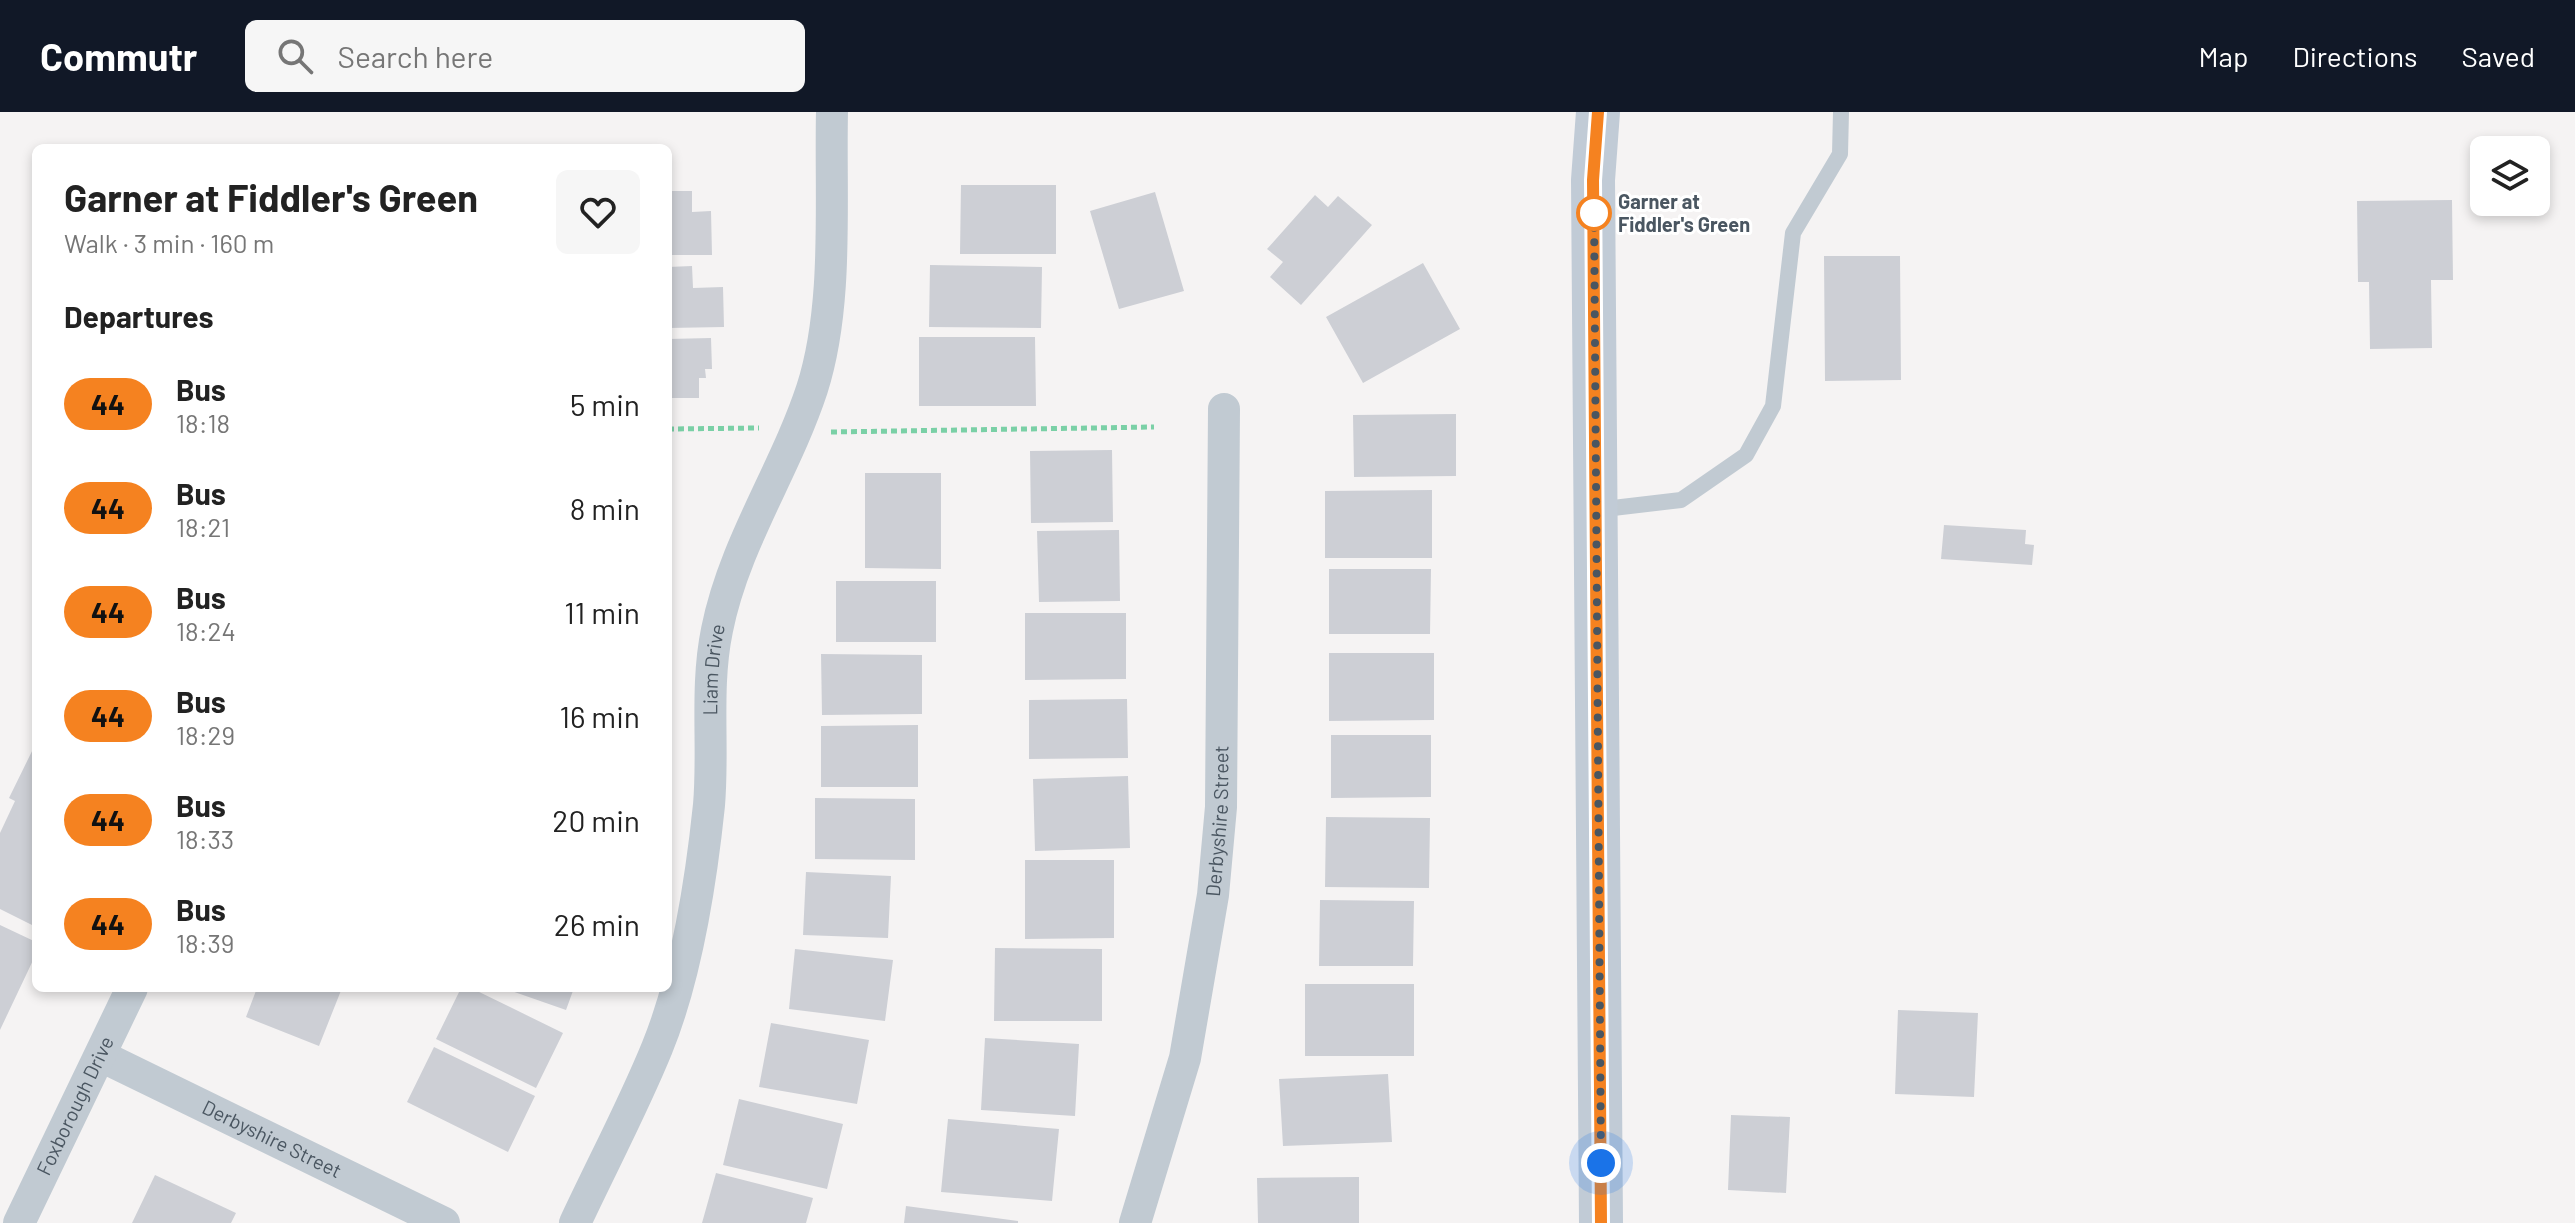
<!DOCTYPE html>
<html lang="en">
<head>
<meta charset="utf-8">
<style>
  :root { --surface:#fff; --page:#f6f6f6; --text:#222; --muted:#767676; --accent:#111827 }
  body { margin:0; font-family:Barlow,sans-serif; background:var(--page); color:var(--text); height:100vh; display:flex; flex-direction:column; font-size:30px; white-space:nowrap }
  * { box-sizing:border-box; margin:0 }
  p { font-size:26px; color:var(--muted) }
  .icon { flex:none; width:44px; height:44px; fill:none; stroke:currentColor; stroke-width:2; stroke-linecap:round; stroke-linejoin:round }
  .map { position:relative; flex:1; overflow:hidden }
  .details { position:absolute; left:32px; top:32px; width:640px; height:848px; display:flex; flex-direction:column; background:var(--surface); border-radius:12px; box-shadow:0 4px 12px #0003 }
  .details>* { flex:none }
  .badge { padding:0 16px; border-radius:26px; font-size:28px; line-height:52px }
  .tools { position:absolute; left:2470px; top:24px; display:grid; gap:16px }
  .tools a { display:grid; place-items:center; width:80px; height:80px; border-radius:12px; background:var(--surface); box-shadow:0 4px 12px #0003; font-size:40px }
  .you { position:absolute; width:40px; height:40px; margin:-20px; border:6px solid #fff; border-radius:50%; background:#1a73e8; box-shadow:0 0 0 12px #1a73e833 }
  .map>.badge { position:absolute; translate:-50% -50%; box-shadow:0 0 0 4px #fff }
  h2 { padding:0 32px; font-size:30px; line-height:72px }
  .round { display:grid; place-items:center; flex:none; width:84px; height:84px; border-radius:12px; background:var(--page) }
  .summary { display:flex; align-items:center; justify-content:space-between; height:136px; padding:0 32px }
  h1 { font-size:38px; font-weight:700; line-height:60px }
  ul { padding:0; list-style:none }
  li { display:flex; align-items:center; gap:24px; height:104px; padding:0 32px }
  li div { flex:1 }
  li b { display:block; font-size:30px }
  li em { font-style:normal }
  li .badge { min-width:88px; font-weight:700; text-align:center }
  header { display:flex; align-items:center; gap:48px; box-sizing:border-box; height:112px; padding:0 40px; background:var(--accent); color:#fff }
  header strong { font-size:38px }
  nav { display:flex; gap:44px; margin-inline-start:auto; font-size:28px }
  .search { width:560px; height:72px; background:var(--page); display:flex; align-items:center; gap:20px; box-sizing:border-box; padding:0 28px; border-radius:12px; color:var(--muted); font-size:30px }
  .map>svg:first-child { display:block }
</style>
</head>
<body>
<header>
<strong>Commutr</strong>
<div class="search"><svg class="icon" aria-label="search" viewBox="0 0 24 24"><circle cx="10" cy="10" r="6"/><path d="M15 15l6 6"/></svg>Search here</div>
<nav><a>Map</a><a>Directions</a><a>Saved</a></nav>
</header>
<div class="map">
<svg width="2575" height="1111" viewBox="0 0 2575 1111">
  <rect width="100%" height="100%" fill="#f5f3f3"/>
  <path fill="#cdcfd5" d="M 961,73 L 1056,73 L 1056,142 L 960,142 Z
    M 668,79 L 692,79 L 692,100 L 711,99 L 712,143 L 668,143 Z
    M 1155,80 L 1184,179 L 1119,197 L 1090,99 Z
    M 1315,83 L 1328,95 L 1338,84 L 1372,113 L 1301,193 L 1270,165 L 1283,150 L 1267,137 Z
    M 2452,88 L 2453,168 L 2431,168 L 2432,236 L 2370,237 L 2369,170 L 2358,170 L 2357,89 Z
    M 1824,144 L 1900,144 L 1901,268 L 1825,269 Z
    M 1423,151 L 1460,217 L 1363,271 L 1326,205 Z
    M 930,153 L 1042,155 L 1041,216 L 929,215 Z
    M 692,154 L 693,176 L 723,175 L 724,215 L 668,216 L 668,155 Z
    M 919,225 L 1035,225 L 1036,294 L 919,294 Z
    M 711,226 L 712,257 L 705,257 L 706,266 L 699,266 L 699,286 L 668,286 L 668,227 Z
    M 1456,302 L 1456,364 L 1354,365 L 1353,303 Z
    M 1112,338 L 1113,410 L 1031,411 L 1030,339 Z
    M 865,361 L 941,361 L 941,457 L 865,456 Z
    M 1432,378 L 1432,446 L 1325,446 L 1325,379 Z
    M 1944,413 L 2026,418 L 2025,432 L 2034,433 L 2032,453 L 1941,447 Z
    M 1119,418 L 1120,489 L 1039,490 L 1037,419 Z
    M 1329,457 L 1431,457 L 1430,522 L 1329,522 Z
    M 836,469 L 936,469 L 936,530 L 836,530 Z
    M 1025,501 L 1126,501 L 1126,567 L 1025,568 Z
    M 1329,541 L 1434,541 L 1434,608 L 1329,609 Z
    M 821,542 L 922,543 L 922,602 L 822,603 Z
    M 1127,587 L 1128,646 L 1029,647 L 1029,588 Z
    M 918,613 L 918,675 L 821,675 L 821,614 Z
    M 1331,623 L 1431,623 L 1431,685 L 1331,686 Z
    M 36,631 L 36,815 L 0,797 L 0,721 L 15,689 L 9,686 Z
    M 1128,664 L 1130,736 L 1035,739 L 1033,667 Z
    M 815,686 L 915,687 L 915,748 L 815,747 Z
    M 1326,705 L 1430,706 L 1429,776 L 1325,775 Z
    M 1025,748 L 1114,748 L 1114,826 L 1025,827 Z
    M 806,760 L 891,764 L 888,826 L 803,823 Z
    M 1320,788 L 1414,789 L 1413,854 L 1319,854 Z
    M 0,813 L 36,830 L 36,842 L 0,918 Z
    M 995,836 L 1102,837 L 1102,909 L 994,909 Z
    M 795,837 L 893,848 L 885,909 L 789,897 Z
    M 1305,872 L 1414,872 L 1414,944 L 1305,944 Z
    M 257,876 L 342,876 L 319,934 L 246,905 Z
    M 461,876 L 471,876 L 563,921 L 536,976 L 436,927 Z
    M 503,876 L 574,876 L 566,898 Z
    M 1898,898 L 1978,901 L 1974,985 L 1895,982 Z
    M 771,911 L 869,928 L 857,992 L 759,975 Z
    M 985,926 L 1079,932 L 1075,1004 L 981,998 Z
    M 434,935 L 535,984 L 508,1040 L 407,990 Z
    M 1388,962 L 1392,1030 L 1283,1034 L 1279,967 Z
    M 739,987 L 843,1012 L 827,1077 L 723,1053 Z
    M 1731,1003 L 1790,1005 L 1786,1081 L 1728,1078 Z
    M 948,1007 L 1059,1017 L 1052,1089 L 941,1080 Z
    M 716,1061 L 813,1086 L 806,1111 L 702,1111 Z
    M 155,1063 L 236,1101 L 231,1111 L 132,1111 Z
    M 1359,1065 L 1359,1111 L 1258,1111 L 1257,1066 Z
    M 906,1094 L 1018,1109 L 1018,1111 L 904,1111 Z"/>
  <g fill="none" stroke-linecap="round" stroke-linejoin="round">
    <path stroke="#7ad0a6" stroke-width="5" stroke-dasharray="6 4" stroke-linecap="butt" d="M 668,317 L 759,316
      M 831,320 L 1154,315"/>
    <path stroke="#c1cad2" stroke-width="16" d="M 1596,398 L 1681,388 L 1746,343 L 1773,294 L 1793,121 L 1840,42 L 1841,0"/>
    <g stroke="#c1cad2" stroke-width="32">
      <path id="s1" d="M 101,944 L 444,1111"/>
      <path id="s2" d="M 19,1111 L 132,876"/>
      <path id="s3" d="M 575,1111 C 602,1053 633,995 657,936 C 686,865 701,770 709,693 C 714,635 705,576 717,518 C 734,432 785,359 812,277 C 839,193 830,88 832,0"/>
      <path id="s4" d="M 1135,1111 L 1185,946 L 1213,783 L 1221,695 L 1224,297"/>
    </g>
    <path stroke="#c1cbd6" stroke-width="44" d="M 1598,0 L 1593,68 L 1601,1111"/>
  </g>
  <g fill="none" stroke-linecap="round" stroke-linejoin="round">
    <defs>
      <path id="line" d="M 1598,0 L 1593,68 L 1601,1111"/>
    </defs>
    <use href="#line" stroke="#fff" stroke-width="18"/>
    <use href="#line" stroke="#f58220" stroke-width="12"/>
    <path stroke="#4a5661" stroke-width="8" stroke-dasharray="0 14.4" d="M 1594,101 L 1594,94 L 1601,1051"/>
  </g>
  <circle fill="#fff" stroke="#f58220" stroke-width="4" cx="1594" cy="101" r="16"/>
  <g text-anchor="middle" stroke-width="6" stroke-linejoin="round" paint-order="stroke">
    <g font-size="20" font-weight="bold" fill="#4a5661" stroke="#fff" text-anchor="start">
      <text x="1618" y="97">Garner at<tspan x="1618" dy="23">Fiddler's Green</tspan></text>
    </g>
    <g font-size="20" fill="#4a5661" stroke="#fff">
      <text dy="7" stroke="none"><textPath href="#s3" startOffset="578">Liam Drive</textPath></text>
      <text dy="7" stroke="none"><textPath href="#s4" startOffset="412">Derbyshire Street</textPath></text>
      <text dy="7" stroke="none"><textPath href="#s2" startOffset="130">Foxborough Drive</textPath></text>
      <text dy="7" stroke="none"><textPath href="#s1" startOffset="190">Derbyshire Street</textPath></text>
    </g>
  </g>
</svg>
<div class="tools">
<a><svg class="icon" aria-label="layers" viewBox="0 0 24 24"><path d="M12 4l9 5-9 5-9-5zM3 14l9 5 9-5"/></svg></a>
</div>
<div class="you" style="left:1601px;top:1051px"></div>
<section class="details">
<div class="summary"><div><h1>Garner at Fiddler's Green</h1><p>Walk · 3 min · 160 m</p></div><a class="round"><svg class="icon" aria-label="heart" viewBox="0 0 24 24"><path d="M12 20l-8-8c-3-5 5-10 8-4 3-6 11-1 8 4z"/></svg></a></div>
<h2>Departures</h2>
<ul>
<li><span class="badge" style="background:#f58220;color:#111">44</span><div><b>Bus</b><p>18:18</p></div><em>5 min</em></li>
<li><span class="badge" style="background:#f58220;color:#111">44</span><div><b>Bus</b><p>18:21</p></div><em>8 min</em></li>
<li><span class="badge" style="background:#f58220;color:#111">44</span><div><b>Bus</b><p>18:24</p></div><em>11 min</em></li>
<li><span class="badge" style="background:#f58220;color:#111">44</span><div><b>Bus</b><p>18:29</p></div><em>16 min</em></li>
<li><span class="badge" style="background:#f58220;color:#111">44</span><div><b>Bus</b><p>18:33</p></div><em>20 min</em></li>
<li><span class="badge" style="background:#f58220;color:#111">44</span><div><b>Bus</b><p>18:39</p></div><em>26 min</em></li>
</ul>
</section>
</div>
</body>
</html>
